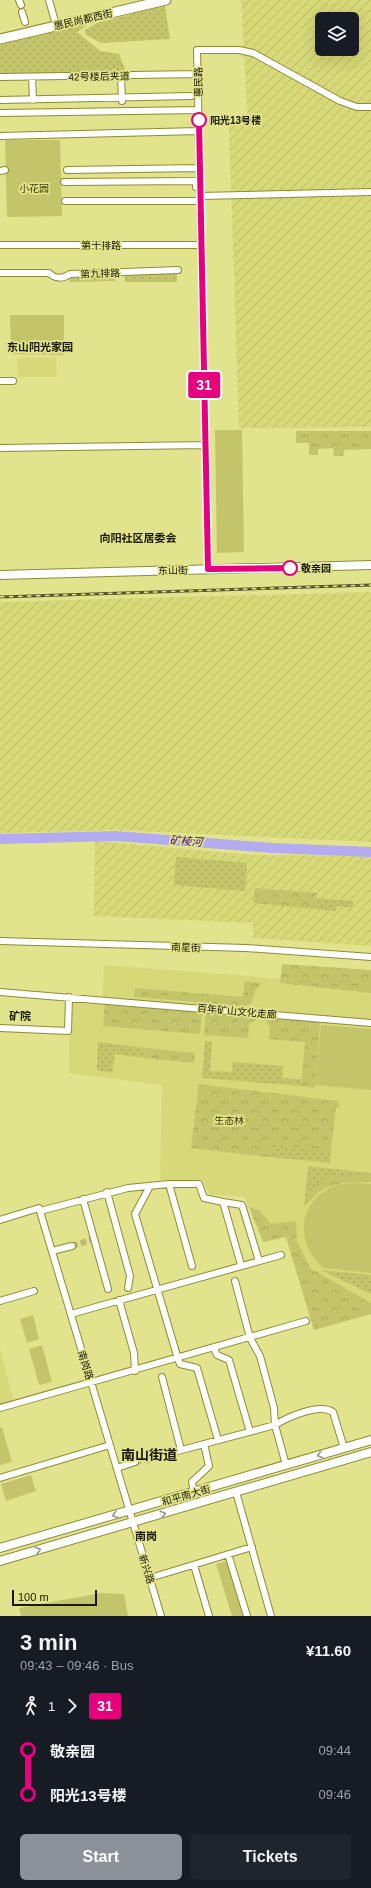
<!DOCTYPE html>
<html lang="en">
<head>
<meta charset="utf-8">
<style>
  :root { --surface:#171b24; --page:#20242c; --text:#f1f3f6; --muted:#9ea1a6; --accent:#8c9099 }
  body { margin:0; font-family:Helvetica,"Noto Sans SC",sans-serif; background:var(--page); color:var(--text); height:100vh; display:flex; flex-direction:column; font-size:15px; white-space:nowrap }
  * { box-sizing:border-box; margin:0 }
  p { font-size:13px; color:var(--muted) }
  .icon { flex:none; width:22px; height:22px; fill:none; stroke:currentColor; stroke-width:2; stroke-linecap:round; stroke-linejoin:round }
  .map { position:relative; height:1616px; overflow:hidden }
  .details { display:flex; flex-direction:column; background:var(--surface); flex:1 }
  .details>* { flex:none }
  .badge { padding:0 8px; border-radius:3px; font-size:14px; line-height:26px }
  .controls { position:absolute; left:315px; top:12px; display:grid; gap:8px }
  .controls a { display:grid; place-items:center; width:44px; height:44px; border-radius:6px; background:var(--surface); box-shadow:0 4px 16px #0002; font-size:20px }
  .scale { position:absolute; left:12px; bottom:10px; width:85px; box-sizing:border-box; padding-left:4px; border:2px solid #191800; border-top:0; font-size:11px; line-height:14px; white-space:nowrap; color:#191800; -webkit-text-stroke:3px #e2e38d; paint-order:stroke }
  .map>.badge { position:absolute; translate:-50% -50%; box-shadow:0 0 0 2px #fff }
  .legs { display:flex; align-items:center; gap:6px; height:44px; padding:0 20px; font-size:13px }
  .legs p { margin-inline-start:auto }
  .summary { display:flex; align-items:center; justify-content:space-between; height:68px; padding:0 20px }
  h1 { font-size:22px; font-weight:600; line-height:30px }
  .primary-button { display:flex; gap:8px; margin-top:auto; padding:8px 20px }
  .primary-button a { flex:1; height:46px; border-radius:6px; background:var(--accent); color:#fff; font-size:16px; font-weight:600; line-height:46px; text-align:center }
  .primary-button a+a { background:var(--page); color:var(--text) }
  ul { padding:0 20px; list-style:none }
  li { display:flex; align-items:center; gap:14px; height:44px; font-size:15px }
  li i { display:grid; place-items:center; width:6px; height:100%; margin:0 5px; background:currentColor }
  li i::after { content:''; width:10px; height:10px; margin:-5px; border:3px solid; border-radius:50%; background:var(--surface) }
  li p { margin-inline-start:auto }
  li:first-child i { background:linear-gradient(#0000 50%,currentColor 0) }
  li:last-child i { background:linear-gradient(currentColor 50%,#0000 0) }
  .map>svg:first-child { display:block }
</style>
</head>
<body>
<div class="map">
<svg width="371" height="1616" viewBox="0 0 371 1616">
  <defs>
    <pattern id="industrial-furrows" width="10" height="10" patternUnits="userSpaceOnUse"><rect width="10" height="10" fill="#d7d878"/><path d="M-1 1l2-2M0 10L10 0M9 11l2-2" fill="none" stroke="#b8b966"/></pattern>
    <pattern id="grass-dots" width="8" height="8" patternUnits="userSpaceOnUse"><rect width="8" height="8" fill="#c4c56a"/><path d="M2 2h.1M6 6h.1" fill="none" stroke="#a8a85a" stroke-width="1.8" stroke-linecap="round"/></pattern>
    <pattern id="forest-crowns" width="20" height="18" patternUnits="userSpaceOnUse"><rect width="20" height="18" fill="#c4c56a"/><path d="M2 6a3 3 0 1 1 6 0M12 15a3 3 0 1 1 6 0" fill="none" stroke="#a8a85a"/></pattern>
  </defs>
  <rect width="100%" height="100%" fill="#e2e38d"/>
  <path fill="#d7d878" d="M 56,357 L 57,377 L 18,377 L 17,358 Z
    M 104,965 L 235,975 L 371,987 L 371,1314 L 314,1330 L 286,1237 L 263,1242 L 245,1197 L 209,1194 L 203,1180 L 160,1180 L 162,1085 L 69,1073 L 70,1002 L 102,1005 Z
    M 0,1349 L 14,1402 L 0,1405 Z"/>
  <path fill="url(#industrial-furrows)" fill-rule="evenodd" d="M 241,0 L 371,0 L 371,427 L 239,428 L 229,125 L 248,123 ZM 322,19 L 352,19 L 352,49 L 322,49 Z
    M 371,592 L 371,842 L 119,830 L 0,833 L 0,602 Z
    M 95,841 L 255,855 L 371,856 L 371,946 L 253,938 L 253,923 L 94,916 Z"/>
  <path fill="url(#grass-dots)" d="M 165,5 L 170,39 L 101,43 L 86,35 L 85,30 L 97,23 Z
    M 89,23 L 77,32 L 100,51 L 119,54 L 127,74 L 0,76 L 0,43 Z
    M 125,274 L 177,274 L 177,282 L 125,282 Z
    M 115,275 L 115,281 L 70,282 L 70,276 Z
    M 176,857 L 247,863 L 245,891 L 174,885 Z
    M 316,898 L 353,901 L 353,908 L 337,906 L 336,911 L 315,909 Z
    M 205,1041 L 212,1042 L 210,1071 L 232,1072 L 233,1062 L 283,1066 L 282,1078 L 301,1079 L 301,1086 L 202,1078 Z
    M 98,1042 L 145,1048 L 144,1058 L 115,1054 L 112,1073 L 97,1070 Z
    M 271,1144 L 331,1151 L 330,1163 L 270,1157 Z
    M 308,1166 L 371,1173 L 371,1181 C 337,1180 321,1172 304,1208 Z
    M 321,1270 L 371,1275 L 371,1294 Z"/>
  <path fill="url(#forest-crowns)" d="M 296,431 L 371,431 L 371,449 L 344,450 L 343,456 L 334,456 L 333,448 L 318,449 L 318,455 L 309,455 L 309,443 L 296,443 Z
    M 255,888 L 316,893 L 315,909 L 253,903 Z
    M 282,964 L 371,970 L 371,993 L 280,983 Z
    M 245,981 L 262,983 L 256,989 L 251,1004 L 243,1006 L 134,997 L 135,988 L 243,997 Z
    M 105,1001 L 202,1010 L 200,1034 L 103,1026 Z
    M 206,1011 L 257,1015 L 257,1019 L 249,1024 L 248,1038 L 204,1035 Z
    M 265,1016 L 320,1021 L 315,1088 L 301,1086 L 305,1042 L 269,1039 L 270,1027 L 265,1020 Z
    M 145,1048 L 195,1053 L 194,1063 L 144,1058 Z
    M 199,1084 L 338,1101 L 340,1108 L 336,1107 L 331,1151 L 272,1144 L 270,1157 L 191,1148 Z
    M 337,1174 L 371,1177 L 371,1182 C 341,1182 323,1182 304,1208 C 313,1190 316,1177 337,1174 Z
    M 249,1207 L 259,1210 L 271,1224 L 296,1221 L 297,1241 L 310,1268 L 371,1303 L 371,1314 L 314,1330 L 286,1237 L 263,1242 Z"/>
  <path fill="#c4c56a" d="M 5,140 L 60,140 L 62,216 L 7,217 Z
    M 10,315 L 64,315 L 64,355 L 11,354 Z
    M 215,430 L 242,430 L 244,552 L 217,553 Z
    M 321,1025 L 371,1029 L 371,1090 L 315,1085 Z
    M 359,1183 L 371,1184 L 371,1273 L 323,1268 C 295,1242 297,1202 334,1186 C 341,1183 351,1183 359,1183 Z
    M 33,1315 L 39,1339 L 27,1343 L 20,1319 Z
    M 42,1345 L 52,1382 L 39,1385 L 29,1349 Z
    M 2,1427 L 12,1462 L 0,1465 L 0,1428 Z
    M 31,1475 L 36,1491 L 6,1501 L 1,1484 Z
    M 228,1560 L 245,1616 L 232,1616 L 216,1564 Z
    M 101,1593 L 124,1594 L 128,1616 L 21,1616 L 19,1608 Z"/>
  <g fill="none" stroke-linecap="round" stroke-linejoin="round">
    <path stroke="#b4acf0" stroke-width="10" d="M 0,839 L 116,836 L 273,848 L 371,852"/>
    <path stroke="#baba71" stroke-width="6" stroke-dasharray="6 3" stroke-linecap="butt" d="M 72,1246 L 94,1239
      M 135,1462 L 148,1459"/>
    <defs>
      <path id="minor" d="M 19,0 L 21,5
        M 49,0 L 56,25
        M 22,12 L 25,22
        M 121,75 L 122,101
        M 0,77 L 198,74
        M 32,77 L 33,100
        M 0,100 L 191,96
        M 0,113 L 198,110
        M 0,136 L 199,131
        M 67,170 L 200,168
        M 0,171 L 5,170
        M 64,182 L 196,181 L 196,187
        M 200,196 L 371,192
        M 65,201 L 200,201
        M 0,245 L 201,245
        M 0,273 L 49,273 C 55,279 63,279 70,274 L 178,270
        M 0,381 L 13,381
        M 0,448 L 205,445
        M 208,569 L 197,50 L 239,50 L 253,53 L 340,101 L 357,107 L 371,107
        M 0,941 L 246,948 L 371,957
        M 0,992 L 371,1023
        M 0,1028 L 68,1031 L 69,997
        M 169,1184 L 192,1266
        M 150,1186 L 135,1214 L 178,1359 L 180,1364 L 197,1368 L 218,1440
        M 107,1192 L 130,1276 L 128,1288
        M 83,1199 L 108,1289
        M 223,1202 L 242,1205 L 259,1261
        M 40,1211 L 128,1188 L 169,1184 L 199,1184 L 204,1198 L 223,1202 L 241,1265
        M 0,1220 L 39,1208 L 161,1616
        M 52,1251 L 72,1246
        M 235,1281 L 250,1338 L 260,1356 L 274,1408 L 275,1425 L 286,1465
        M 119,1300 L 134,1353 L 135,1371
        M 0,1301 L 34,1291
        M 71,1314 L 281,1255
        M 214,1348 L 217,1355 L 229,1360 L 250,1432
        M 162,1377 L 181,1450
        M 0,1408 L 306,1321
        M 148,1459 L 275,1425 C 288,1417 319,1403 333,1412 L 344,1448
        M 117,1468 L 135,1462
        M 0,1478 L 110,1445
        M 194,1492 L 192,1482 L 209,1466 L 204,1444
        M 236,1492 L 271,1616
        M 228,1554 L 247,1616
        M 194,1565 L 209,1616
        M 150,1578 L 252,1547"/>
      <path id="major" d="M 0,575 L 371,565
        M 0,1548 L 371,1440
        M 0,1561 L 371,1452"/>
      <path id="highway" d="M 0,39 L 166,0"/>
    </defs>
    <use href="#minor" stroke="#8c8c36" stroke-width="8"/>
    <use href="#major" stroke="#8c8c36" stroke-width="10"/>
    <use href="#highway" stroke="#8c8c36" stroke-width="11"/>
    <use href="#minor" stroke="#fff" stroke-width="6"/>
    <use href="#major" stroke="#fff" stroke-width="8"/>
    <use href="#highway" stroke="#fff" stroke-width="9"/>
    <defs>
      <path id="rail" d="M 0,597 L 371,585"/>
    </defs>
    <use href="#rail" stroke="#57562b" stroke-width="3"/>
    <use href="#rail" stroke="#e2e38d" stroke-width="1.5" stroke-dasharray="4.5" stroke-linecap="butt"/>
  </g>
  <defs><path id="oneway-chevron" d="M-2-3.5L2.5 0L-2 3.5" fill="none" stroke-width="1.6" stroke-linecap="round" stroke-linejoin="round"/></defs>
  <g stroke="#98978c">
    <use href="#oneway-chevron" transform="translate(320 1455) rotate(164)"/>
    <use href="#oneway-chevron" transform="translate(163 1514) rotate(-16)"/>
    <use href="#oneway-chevron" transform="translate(115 1515) rotate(164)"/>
    <use href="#oneway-chevron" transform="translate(38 1550) rotate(-16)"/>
  </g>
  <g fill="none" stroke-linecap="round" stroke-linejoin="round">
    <defs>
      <path id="line-1" d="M 199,120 L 208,569 L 290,568"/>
    </defs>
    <use href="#line-1" stroke="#fff" stroke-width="9"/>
    <use href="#line-1" stroke="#e6007e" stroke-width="6"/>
  </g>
  <g fill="#fff" stroke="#e6007e" stroke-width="2">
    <circle cx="199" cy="120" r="7"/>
    <circle cx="290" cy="568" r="7"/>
  </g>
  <g text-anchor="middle" stroke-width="3.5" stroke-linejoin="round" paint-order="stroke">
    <g font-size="10" fill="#191800" stroke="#e2e38d">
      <text transform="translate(83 19) rotate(-13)" y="4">惠民尚都西街</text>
      <text transform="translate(99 76) rotate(-1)" y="4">42号楼后夹道</text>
      <text transform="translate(198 82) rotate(-91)" y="4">惠民路</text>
      <text x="101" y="249">第十排路</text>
      <text transform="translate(100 273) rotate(-2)" y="4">第九排路</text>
      <text transform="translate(173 570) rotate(-1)" y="4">东山街</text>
      <text transform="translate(186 947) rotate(2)" y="4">南星街</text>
      <text transform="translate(237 1011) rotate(5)" y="4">百年矿山文化走廊</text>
      <text transform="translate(86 1365) rotate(73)" y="4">南岗路</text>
      <text transform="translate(186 1495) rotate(-16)" y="4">和平南大街</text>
      <text transform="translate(147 1569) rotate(73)" y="4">新兴路</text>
    </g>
    <g font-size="10" font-weight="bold" fill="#191800" stroke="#e2e38d" text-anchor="start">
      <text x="210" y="124">阳光13号楼</text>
      <text x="301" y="572">敬亲园</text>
    </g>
    <g font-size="10" fill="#3f3e01" stroke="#e2e38d">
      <text x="34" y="192">小花园</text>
      <text x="229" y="1124">生态林</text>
    </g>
    <g font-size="11" font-weight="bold" fill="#191800" stroke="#e2e38d">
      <text x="40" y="351">东山阳光家园</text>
      <text x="138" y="542">向阳社区居委会</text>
      <text x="20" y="1020">矿院</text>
      <text x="146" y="1540">南岗</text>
    </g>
    <g font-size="11" font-style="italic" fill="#3e0691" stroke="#e2e38d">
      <text transform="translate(186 841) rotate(4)" y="4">矿棱河</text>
    </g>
    <g font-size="14" font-weight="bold" fill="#191800" stroke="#e2e38d">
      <text x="149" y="1460">南山街道</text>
    </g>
  </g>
</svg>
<div class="controls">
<a><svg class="icon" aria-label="layers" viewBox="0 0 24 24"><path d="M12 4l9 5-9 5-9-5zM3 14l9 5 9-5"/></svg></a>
</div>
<div class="scale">100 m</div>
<b class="badge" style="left:204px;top:385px;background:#e6007e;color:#fff">31</b>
</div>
<section class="details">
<div class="summary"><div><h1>3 min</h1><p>09:43 – 09:46 · Bus</p></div><b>¥11.60</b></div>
<div class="legs"><svg class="icon" aria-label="walk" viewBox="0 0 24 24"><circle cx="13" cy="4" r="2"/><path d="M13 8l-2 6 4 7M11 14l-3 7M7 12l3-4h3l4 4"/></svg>1<svg class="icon" aria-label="forward" viewBox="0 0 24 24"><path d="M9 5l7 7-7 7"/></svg><b class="badge" style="background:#e6007e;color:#fff">31</b></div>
<ul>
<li><i style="color:#e6007e"></i><b>敬亲园</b><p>09:44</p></li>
<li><i style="color:#e6007e"></i><b>阳光13号楼</b><p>09:46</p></li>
</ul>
<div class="primary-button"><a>Start</a><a>Tickets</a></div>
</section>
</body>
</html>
